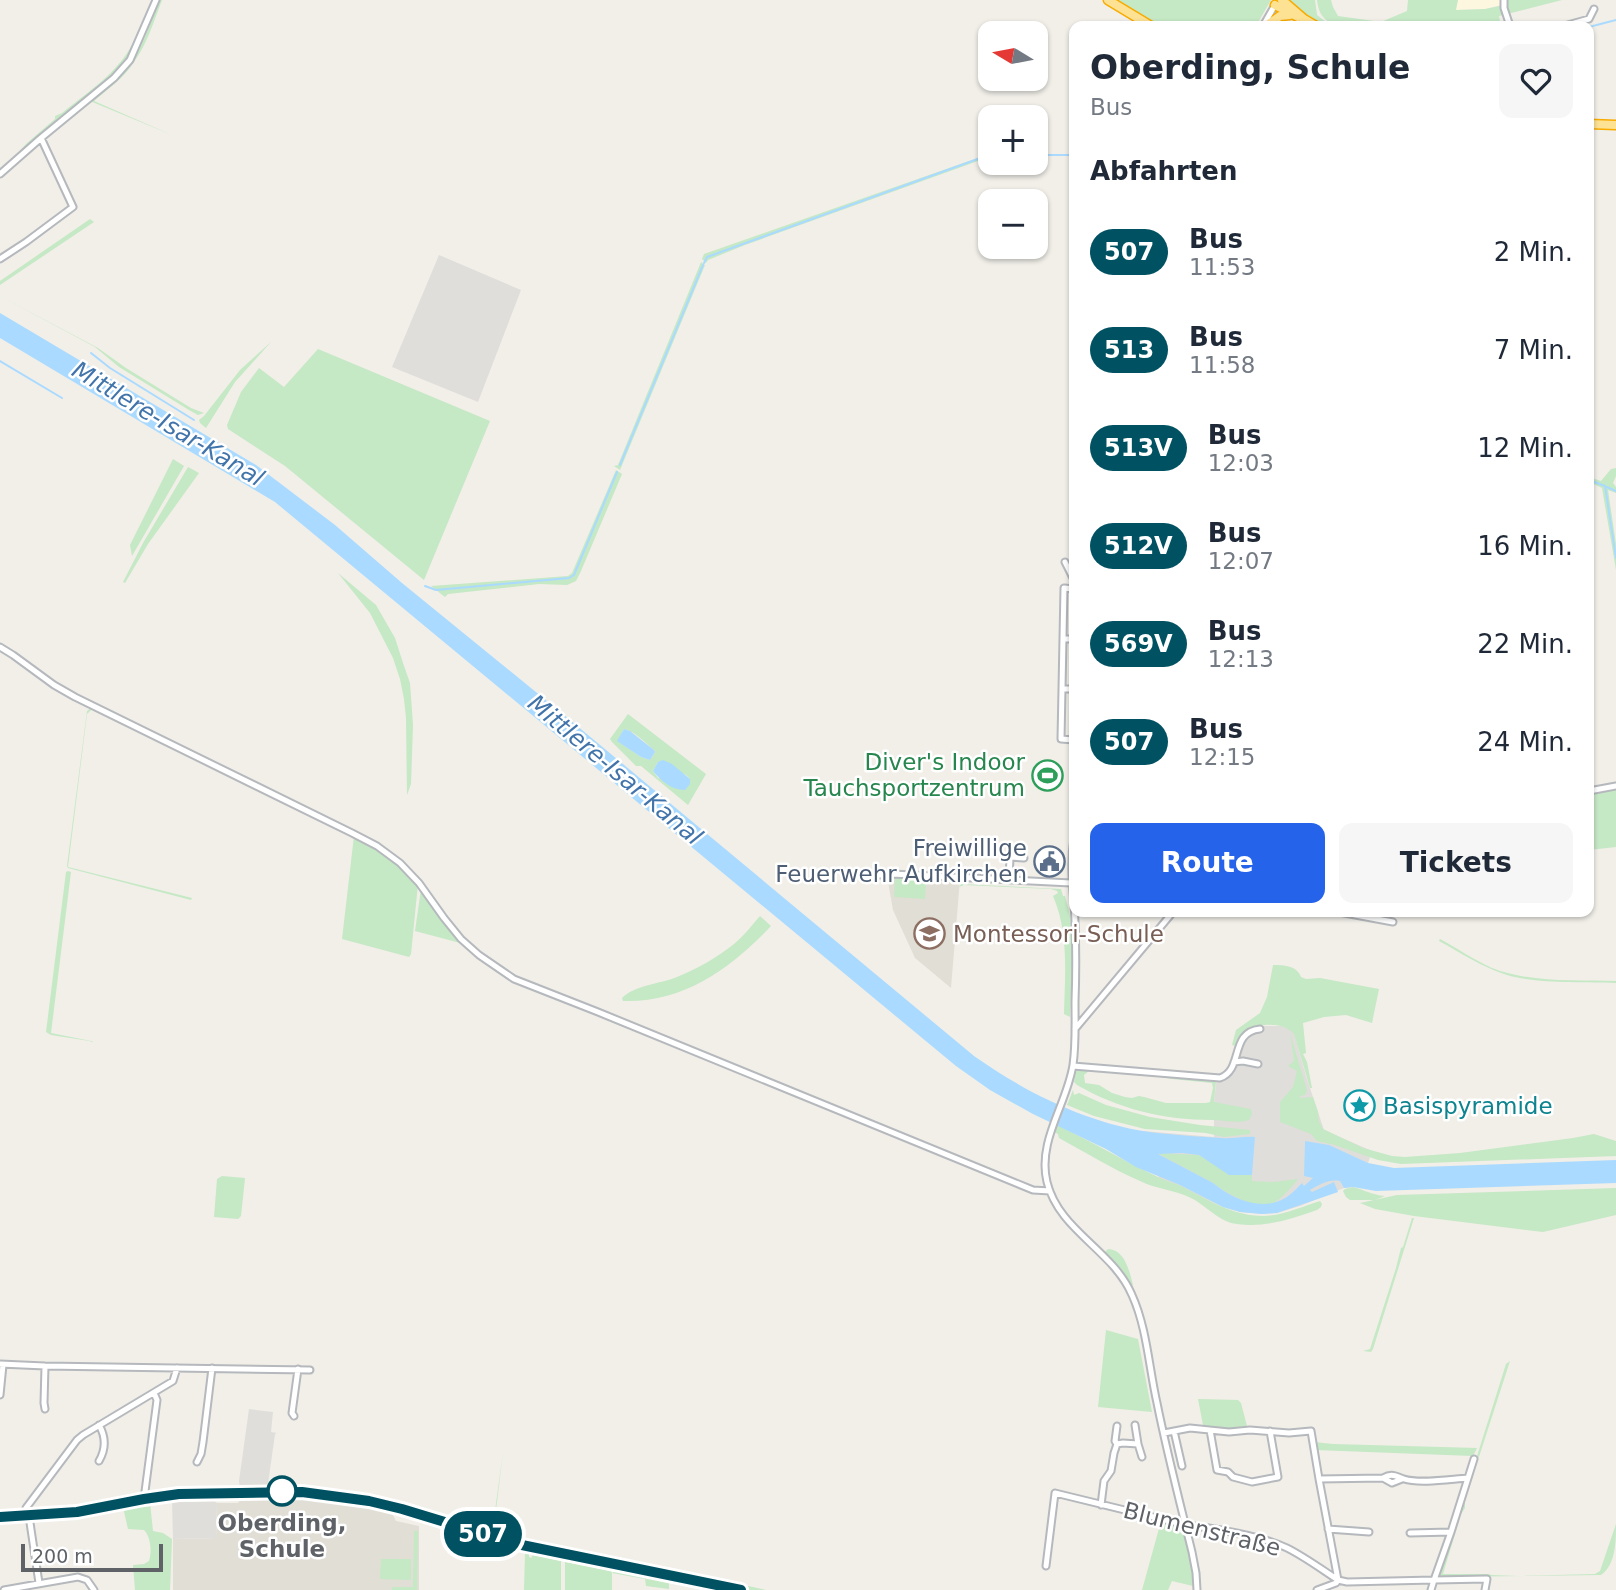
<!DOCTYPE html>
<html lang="de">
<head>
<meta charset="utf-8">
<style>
  :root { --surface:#fff; --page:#f6f6f7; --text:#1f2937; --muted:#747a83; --accent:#2563eb }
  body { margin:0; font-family:"DejaVu Sans",sans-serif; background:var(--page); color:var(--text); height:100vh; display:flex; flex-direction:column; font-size:26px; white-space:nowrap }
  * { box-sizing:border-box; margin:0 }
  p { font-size:23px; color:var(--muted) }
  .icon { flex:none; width:38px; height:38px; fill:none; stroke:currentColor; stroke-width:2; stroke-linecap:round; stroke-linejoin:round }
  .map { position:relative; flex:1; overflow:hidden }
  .details { position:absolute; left:1069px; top:21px; width:525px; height:896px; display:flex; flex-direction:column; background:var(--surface); border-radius:14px; box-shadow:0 2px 5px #0004 }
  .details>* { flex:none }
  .badge { padding:0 14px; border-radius:23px; font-size:24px; line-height:46px }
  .needle { width:46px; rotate:280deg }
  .tools { position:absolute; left:978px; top:21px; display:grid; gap:14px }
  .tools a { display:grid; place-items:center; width:70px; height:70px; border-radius:14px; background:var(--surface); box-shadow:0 2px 5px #0004; font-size:35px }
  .scale { position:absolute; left:21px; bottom:18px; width:142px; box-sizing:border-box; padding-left:7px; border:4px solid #5f6368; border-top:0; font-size:19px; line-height:24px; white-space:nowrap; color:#5f6368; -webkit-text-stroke:5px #fff; paint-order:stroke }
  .map>.badge { position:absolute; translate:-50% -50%; box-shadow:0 0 0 4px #fff }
  h2 { padding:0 21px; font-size:26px; line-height:63px }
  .round { display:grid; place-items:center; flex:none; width:74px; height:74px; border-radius:14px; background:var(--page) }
  .overview { display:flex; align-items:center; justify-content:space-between; height:119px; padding:0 21px }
  h1 { font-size:33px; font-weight:600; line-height:52px }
  .action { display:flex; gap:14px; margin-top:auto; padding:14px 21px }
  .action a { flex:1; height:80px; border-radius:14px; background:var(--accent); color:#fff; font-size:28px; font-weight:600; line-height:80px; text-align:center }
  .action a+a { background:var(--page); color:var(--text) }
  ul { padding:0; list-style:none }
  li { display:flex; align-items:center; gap:21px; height:98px; padding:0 21px }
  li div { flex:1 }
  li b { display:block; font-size:26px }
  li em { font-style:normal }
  li .badge { min-width:77px; font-weight:700; text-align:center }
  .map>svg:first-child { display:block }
</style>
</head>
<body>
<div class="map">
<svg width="1616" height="1590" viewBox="0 0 1616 1590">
  <rect width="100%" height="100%" fill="#f1efe8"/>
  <path fill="#fef7e0" d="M 1458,0 L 1505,0 L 1504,4 L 1485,9 L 1455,10 Z"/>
  <path fill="#e0deda" d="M 439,255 L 521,290 L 478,402 L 392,367 Z
    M 1261,1026 L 1281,1026 L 1290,1029 L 1294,1033 L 1306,1076 L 1324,1130 L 1372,1151 L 1368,1163 L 1353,1187 L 1344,1188 L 1300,1206 L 1277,1213 L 1262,1214 L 1240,1212 L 1223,1207 L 1159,1178 L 1143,1131 L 1214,1137 L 1214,1102 L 1217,1075 L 1223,1072 L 1228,1067 L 1236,1046 L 1243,1034 L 1250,1029 Z
    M 249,1409 L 273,1412 L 271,1432 L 277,1433 L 275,1434 L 268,1484 L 266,1489 L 240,1488 L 239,1481 Z
    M 172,1499 L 178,1499 L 191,1502 L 214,1501 L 217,1503 L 216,1538 L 173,1539 Z"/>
  <path fill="#e1ded6" d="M 887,876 L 960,879 L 951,988 L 915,958 L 893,910 Z
    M 274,1493 L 348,1499 L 390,1509 L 396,1521 L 419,1526 L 419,1590 L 173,1590 L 173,1539 L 216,1538 L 217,1503 L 238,1503 L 245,1495 Z"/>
  <path fill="#c5e8c5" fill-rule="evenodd" d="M 159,0 L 162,0 C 154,21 147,44 134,62 C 124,78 108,89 94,101 L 172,135 L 90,101 C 102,91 116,81 126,69 C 143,49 150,24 159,0 Z
    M 1114,0 L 1271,0 L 1256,26 L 1158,26 Z
    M 1287,0 L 1315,0 L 1317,15 L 1331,26 C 1313,26 1300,11 1287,0 Z
    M 1317,0 L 1331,0 L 1333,7 L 1338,16 L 1381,22 L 1407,11 L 1408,0 L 1458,0 L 1456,10 L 1485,9 L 1504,5 L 1505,0 L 1562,0 L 1499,16 L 1501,26 L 1336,26 C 1323,19 1319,15 1317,0 Z
    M 143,22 L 144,25 C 137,44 129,58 116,73 L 10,161 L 27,143 L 55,119 L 55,116 L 62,113 C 99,83 125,69 143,22 Z
    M 989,154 L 990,161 L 985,159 L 978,161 L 745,245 L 708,260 L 706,263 L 702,259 L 704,254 Z
    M 90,219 L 94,222 L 0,285 L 0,281 Z
    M 701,262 L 705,265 L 620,470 L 614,466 L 618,465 Z
    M 0,296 L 98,348 L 126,368 L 191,408 L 204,413 L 198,415 L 189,410 L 119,367 L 95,347 Z
    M 271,342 L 235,382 L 206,428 L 200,423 L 199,420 L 204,416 L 240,370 Z
    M 318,349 L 490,421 L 424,580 L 285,466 L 228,429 L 227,425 L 241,392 L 259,368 L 284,387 Z
    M 173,459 L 184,466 L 132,556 L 130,545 Z
    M 188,467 L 199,473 L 148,544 L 125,583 L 123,582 L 143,543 Z
    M 1616,468 L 1616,476 L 1613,483 L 1616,487 L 1616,493 L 1608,490 L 1616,544 L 1616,570 L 1602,488 L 1589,482 L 1589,477 L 1601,481 L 1611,469 Z
    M 616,470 L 622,474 L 581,571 L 576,581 L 567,585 L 539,584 L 448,594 L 445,597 L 431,586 L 568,576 L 572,573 Z
    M 338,573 L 376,605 L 395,638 L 404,666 L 410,683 L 413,725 L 411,784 L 407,795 L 406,718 L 404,699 L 400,679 L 393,658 L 370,613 Z
    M 91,708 L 134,729 L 92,709 L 87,714 L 68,867 L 192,898 L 191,900 L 68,868 L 67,866 L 87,711 Z
    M 628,714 L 706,774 L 688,805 L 641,766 L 636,766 L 612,742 L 610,739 ZM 624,729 C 635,731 645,743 654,750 L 655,752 L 650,760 L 641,757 L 618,741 ZM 658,762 L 686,775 L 690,779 L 690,784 L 658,778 L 653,771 Z
    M 1616,788 L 1616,847 L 1589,850 L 1589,793 Z
    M 354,836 L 392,859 L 418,884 L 411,954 L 409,957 L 342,939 Z
    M 68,871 L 71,872 L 51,1033 L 96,1042 L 51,1035 L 46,1032 L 66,872 Z
    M 895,878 L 926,880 L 925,899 L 894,897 Z
    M 961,884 L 1061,889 L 1063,896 L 1065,896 L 1070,915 L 1071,924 L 1072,966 L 1070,1017 L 1064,1014 C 1065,974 1069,933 1053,896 L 1058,893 L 1057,891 L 1051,889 L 964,885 L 959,887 Z
    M 421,889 L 464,944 L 415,931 Z
    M 760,916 L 771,926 C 731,968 684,1003 623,1001 L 622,998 C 635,985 660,984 677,977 C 697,969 718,957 734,944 C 744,936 752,925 760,916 Z
    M 1440,939 C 1457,948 1474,960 1492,968 C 1530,983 1576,980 1616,981 L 1616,983 C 1585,982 1536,984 1507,975 C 1482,967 1461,953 1439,941 Z
    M 1273,965 C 1285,965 1297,966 1301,977 L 1306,979 L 1320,978 L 1379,989 L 1372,1023 L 1346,1015 L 1324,1017 L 1303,1023 L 1306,1053 L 1303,1054 L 1307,1062 L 1312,1088 L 1310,1088 L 1294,1034 C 1284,1022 1259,1022 1246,1032 C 1241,1035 1239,1041 1236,1046 L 1232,1045 L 1236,1030 L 1260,1013 L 1267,997 Z
    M 1290,1033 L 1306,1087 L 1307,1091 L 1305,1095 L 1300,1096 L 1300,1098 L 1313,1097 L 1318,1112 L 1319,1121 L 1323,1129 L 1363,1148 L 1392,1156 L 1405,1157 L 1460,1153 L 1573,1138 L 1594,1134 L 1616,1141 L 1616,1156 L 1401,1164 L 1378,1160 L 1335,1145 L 1317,1141 L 1311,1134 L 1280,1122 L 1280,1102 L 1293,1087 L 1297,1071 L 1288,1066 L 1294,1061 Z
    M 1079,1069 L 1216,1081 L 1214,1102 L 1251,1109 L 1252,1114 L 1249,1120 C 1236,1124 1225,1120 1212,1120 C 1163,1120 1119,1109 1077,1085 L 1074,1082 L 1076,1072 ZM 1089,1071 L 1123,1072 L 1131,1075 L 1143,1074 L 1172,1079 L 1212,1083 L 1213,1088 L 1210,1102 L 1206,1103 L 1166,1103 L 1144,1097 L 1139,1096 L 1132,1098 L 1125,1097 L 1112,1093 L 1099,1085 L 1085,1083 L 1084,1075 Z
    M 1073,1090 L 1074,1095 L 1079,1093 L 1106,1105 L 1150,1117 L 1200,1125 L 1250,1130 L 1250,1134 L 1224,1137 L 1206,1133 L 1145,1129 L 1094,1116 L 1067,1105 Z
    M 1057,1125 C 1091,1141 1124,1161 1158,1177 C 1166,1181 1175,1183 1183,1187 C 1208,1200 1234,1216 1263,1216 C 1282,1216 1301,1207 1320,1201 L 1322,1204 L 1321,1207 L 1317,1210 C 1291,1219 1265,1228 1237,1224 C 1219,1222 1207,1206 1191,1198 C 1175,1190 1156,1189 1140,1181 C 1112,1169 1085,1152 1059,1138 L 1058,1134 L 1054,1132 Z
    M 1157,1153 L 1199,1155 L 1229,1174 L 1252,1175 L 1252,1181 L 1274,1182 L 1298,1179 C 1292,1187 1279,1202 1269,1205 C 1254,1209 1224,1192 1213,1183 Z
    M 222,1176 L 245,1178 L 241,1216 L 238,1219 L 214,1217 L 217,1179 Z
    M 1353,1187 C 1365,1190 1372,1195 1385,1196 L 1375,1200 L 1350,1200 L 1346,1197 L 1343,1191 L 1345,1189 Z
    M 1616,1188 L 1616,1215 L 1543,1232 L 1414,1216 L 1375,1209 L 1360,1203 L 1397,1195 Z
    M 1412,1218 L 1414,1218 L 1373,1349 L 1371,1352 L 1363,1351 L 1370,1349 L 1396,1268 L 1401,1248 L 1403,1247 Z
    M 1108,1249 C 1125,1250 1129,1270 1133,1285 L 1131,1286 L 1121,1271 L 1105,1252 Z
    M 1106,1330 L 1138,1339 L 1152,1412 L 1098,1407 Z
    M 1510,1361 L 1465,1500 L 1465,1508 L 1461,1514 L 1443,1574 L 1487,1574 L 1492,1575 L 1517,1576 L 1595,1574 L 1600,1571 L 1616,1524 C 1616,1540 1616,1565 1601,1575 L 1439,1577 L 1506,1364 Z
    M 1198,1399 L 1238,1400 L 1241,1403 L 1247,1426 L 1228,1429 L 1203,1425 Z
    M 1314,1442 L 1333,1444 L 1477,1448 L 1473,1456 L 1315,1450 Z
    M 503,1452 L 494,1527 L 496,1533 L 529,1542 L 686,1572 L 766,1590 L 751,1590 L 548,1549 L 494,1535 L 492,1533 Z
    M 307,1486 L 362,1493 L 423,1507 L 490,1531 L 487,1533 C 444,1519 402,1504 357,1496 C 327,1491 297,1489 266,1489 L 267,1487 L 306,1489 Z
    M 150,1502 L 153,1531 L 163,1533 L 172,1539 L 170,1590 L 135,1590 L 133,1565 L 144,1564 L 149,1561 C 152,1552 151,1537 144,1530 L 128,1529 L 123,1507 Z
    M 1163,1522 L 1179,1526 L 1183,1528 L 1191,1563 L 1193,1586 L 1172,1581 L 1168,1590 L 1142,1590 L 1160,1525 Z
    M 414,1531 L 418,1531 L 417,1590 L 392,1590 L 392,1587 L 413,1587 Z
    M 525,1553 L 529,1554 L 529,1557 L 531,1558 L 533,1555 L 561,1561 L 561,1590 L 524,1590 Z
    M 381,1559 L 411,1559 L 411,1580 L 380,1579 Z
    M 565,1562 L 611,1571 L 612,1573 L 615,1571 L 669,1582 L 669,1589 L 646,1586 L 645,1579 L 612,1573 L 612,1590 L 565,1590 Z"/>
  <path fill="#aadaff" d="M 0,313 L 256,465 L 335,525 L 402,583 L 564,715 L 974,1056 C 1028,1094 1091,1125 1157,1133 C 1179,1135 1201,1137 1222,1138 C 1233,1139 1244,1136 1255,1137 L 1252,1175 L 1229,1175 L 1199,1155 L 1182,1153 L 1158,1154 L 1213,1183 C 1232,1199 1262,1212 1285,1198 C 1291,1195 1297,1188 1302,1183 L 1304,1186 L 1313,1178 L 1304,1176 L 1305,1141 L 1329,1145 L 1368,1163 L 1394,1168 L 1616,1160 L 1616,1183 L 1376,1191 L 1353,1187 L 1344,1188 L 1340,1181 C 1329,1179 1319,1185 1310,1190 L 1312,1192 L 1334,1182 L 1338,1192 L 1277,1213 L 1262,1214 L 1240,1212 L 1223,1207 L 1180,1185 L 1136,1167 L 1106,1149 L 1033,1114 L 990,1090 L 956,1066 L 275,502 L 0,338 Z
    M 624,729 L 630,731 L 654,750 L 655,752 L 650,760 L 641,757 L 617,741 Z
    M 663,760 L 672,764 L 690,779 L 690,784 L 685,790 C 672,790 661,781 653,771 L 658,762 Z"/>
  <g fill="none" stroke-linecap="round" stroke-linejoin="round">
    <path stroke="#aadaff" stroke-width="2" d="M 1589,27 L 1616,20
      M 1036,155 L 1074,155
      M 704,263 L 707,257 L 986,156
      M 91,353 L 110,368 L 194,420
      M 0,361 L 62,398
      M 620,465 L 703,265
      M 1589,480 L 1605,486 L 1616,558
      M 1607,487 L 1616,491
      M 425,586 L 436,590 L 569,578 L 574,575 L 617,472"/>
    <defs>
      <path id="minor" d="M 1504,0 L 1504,8 L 1510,26
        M 1263,26 L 1275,5
        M 1564,26 L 1589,19 L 1594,9
        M 0,174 L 41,138 L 114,78 L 130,60 L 156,0
        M 0,259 L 26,242 L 73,207 L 41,138
        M 1065,562 L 1074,580
        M 1074,589 L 1064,588 L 1061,739 L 1074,740
        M 1063,639 L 1074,639
        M 0,647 L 13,655 L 54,685 L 75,697 L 352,833 L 377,846 L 400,863 L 419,883 L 444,918 L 461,939 L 479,955 L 514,979 L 598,1012 L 1033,1190 L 1050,1191
        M 1063,689 L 1074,689
        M 1589,791 L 1616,786
        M 1074,838 C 1069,867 1074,893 1075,922 C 1076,949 1076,975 1075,1002 C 1075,1023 1076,1044 1073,1065 C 1067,1104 1037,1141 1047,1182 C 1059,1231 1113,1250 1132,1295 C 1147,1328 1149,1368 1157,1403 C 1167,1453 1180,1503 1192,1552 L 1196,1573 L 1197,1590
        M 879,875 L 892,874 L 1071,883
        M 1009,880 L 1010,857 L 1024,858
        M 1339,912 L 1393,922
        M 1075,1029 L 1173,912
        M 1234,1062 L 1243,1061 L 1258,1064
        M 1073,1066 L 1220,1078 C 1244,1070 1229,1032 1260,1029
        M 0,1364 L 45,1366 L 310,1370
        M 0,1395 L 3,1365
        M 45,1409 L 44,1403 L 45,1366
        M 294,1416 L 292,1413 L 298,1369
        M 99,1425 C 106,1437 106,1449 99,1461
        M 1135,1425 L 1138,1444
        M 1117,1426 L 1115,1441 L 1117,1444
        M 1210,1430 L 1217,1470 L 1228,1472 L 1233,1477 L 1252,1482 L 1278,1477 L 1270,1431
        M 1174,1431 L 1182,1466
        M 1164,1433 L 1190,1428 L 1229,1432 L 1250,1430 L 1289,1433 L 1311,1431 L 1319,1479
        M 197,1462 L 201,1454 L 203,1442 L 212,1368
        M 1402,1479 L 1392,1483 L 1383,1478 C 1392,1473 1395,1476 1404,1479 C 1420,1484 1451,1479 1468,1478
        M 144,1499 L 157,1400 L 154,1393
        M 1101,1505 L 1104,1481 L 1111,1471 L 1114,1453 L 1117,1444 L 1123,1443 L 1138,1444 L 1142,1457
        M 25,1516 L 26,1508 L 77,1440 L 83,1435 L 173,1381 L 177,1368
        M 29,1516 L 39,1583
        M 0,1517 L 77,1512 L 144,1499 L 179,1495 L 302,1491 L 369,1501 L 402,1509 L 517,1544 L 741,1590
        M 1328,1529 L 1369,1532
        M 1451,1532 L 1474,1459
        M 1410,1533 L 1451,1532 L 1434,1580 L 1487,1579 L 1485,1590
        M 1046,1566 L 1055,1493 L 1186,1525 C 1214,1528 1262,1536 1287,1548 C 1305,1557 1321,1569 1338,1580
        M 1338,1580 L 1319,1479 L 1383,1478
        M 4,1590 L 78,1577 L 87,1580 L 94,1590
        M 1317,1590 L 1336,1583 L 1338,1580 L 1347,1582 L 1434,1580 L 1431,1590"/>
      <path id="highway" d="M 1108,0 L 1151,26
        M 1282,0 L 1304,19 L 1316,26
        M 1275,5 L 1298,17
        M 1266,26 L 1280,16 L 1290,15
        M 1589,124 L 1616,125"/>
    </defs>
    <use href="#minor" stroke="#b5b8bc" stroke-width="9"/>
    <use href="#highway" stroke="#f9ab00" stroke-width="11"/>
    <use href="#minor" stroke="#fff" stroke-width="5"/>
    <use href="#highway" stroke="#fde293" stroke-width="8"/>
  </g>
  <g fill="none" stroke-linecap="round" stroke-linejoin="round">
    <defs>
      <path id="line" d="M 0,1517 L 77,1512 L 144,1499 L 179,1494 L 302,1492 L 369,1501 L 402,1509 L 517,1544 L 741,1590"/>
    </defs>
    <use href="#line" stroke="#fff" stroke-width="16"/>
    <use href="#line" stroke="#005262" stroke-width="10"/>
  </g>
  <defs>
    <symbol id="stadium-ring" viewBox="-11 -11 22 22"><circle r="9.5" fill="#fff" stroke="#2e9e5b" stroke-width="1.5"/><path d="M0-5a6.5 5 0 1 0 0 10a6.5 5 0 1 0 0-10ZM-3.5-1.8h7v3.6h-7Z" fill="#2e9e5b"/></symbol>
    <symbol id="civic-ring" viewBox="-11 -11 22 22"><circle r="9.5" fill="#fff" stroke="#5c6f8a" stroke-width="1.5"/><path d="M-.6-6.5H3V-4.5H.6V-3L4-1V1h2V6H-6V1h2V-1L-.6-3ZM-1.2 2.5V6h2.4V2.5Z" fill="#5c6f8a"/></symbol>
    <symbol id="school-ring" viewBox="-11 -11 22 22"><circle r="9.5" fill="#fff" stroke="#8d6e63" stroke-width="1.5"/><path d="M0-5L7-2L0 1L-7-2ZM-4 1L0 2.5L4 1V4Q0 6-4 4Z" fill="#8d6e63"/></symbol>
    <symbol id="sight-ring" viewBox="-11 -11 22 22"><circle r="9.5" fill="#fff" stroke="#0f9aa8" stroke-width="1.5"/><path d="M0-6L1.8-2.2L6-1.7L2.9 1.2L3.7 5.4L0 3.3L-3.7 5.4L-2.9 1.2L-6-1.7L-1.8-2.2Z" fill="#0f9aa8"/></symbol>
  </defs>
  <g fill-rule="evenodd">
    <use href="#stadium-ring" x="1030" y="758" width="35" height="35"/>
    <use href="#civic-ring" x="1032" y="844" width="35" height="35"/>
    <use href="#school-ring" x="912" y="916" width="35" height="35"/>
    <use href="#sight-ring" x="1342" y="1088" width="35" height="35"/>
  </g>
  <circle fill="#fff" stroke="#005262" stroke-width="3.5" cx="282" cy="1491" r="14"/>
  <g text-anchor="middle" stroke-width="5" stroke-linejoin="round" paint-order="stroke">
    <g font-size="23" fill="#27864d" stroke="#fff" text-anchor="end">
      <text x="1025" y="770">Diver's Indoor<tspan x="1025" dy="26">Tauchsportzentrum</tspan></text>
    </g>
    <g font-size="23" fill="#4e5e75" stroke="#fff" text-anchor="end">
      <text x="1027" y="856">Freiwillige<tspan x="1027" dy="26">Feuerwehr Aufkirchen</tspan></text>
    </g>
    <g font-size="23" fill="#785e54" stroke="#fff" text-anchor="start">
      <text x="953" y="942">Montessori-Schule</text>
    </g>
    <g font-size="23" fill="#0d838f" stroke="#fff" text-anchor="start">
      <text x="1383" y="1114">Basispyramide</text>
    </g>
    <g font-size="23" font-weight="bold" fill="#5f6368" stroke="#fff">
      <text x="282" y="1531">Oberding,<tspan x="282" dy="26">Schule</tspan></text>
    </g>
    <g font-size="23" fill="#5f6368" stroke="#fff">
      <text transform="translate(1202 1529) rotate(14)" y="8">Blumenstraße</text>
    </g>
    <g font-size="24" font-style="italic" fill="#4174aa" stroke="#fff">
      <text transform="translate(168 424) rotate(31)" y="8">Mittlere-Isar-Kanal</text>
      <text transform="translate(615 770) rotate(40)" y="8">Mittlere-Isar-Kanal</text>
    </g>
  </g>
</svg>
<div class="tools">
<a><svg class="needle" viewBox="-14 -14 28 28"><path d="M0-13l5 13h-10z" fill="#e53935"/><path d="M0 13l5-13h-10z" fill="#747a83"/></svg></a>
<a>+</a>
<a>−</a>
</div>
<div class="scale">200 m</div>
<b class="badge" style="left:483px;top:1534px;background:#005262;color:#fff">507</b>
<section class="details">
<div class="overview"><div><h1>Oberding, Schule</h1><p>Bus</p></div><a class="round"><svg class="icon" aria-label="heart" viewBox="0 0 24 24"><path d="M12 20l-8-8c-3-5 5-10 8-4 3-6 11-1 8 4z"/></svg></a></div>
<h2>Abfahrten</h2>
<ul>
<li><span class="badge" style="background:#005262;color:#fff">507</span><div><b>Bus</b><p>11:53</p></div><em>2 Min.</em></li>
<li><span class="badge" style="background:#005262;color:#fff">513</span><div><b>Bus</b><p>11:58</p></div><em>7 Min.</em></li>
<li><span class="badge" style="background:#005262;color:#fff">513V</span><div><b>Bus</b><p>12:03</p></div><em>12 Min.</em></li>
<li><span class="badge" style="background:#005262;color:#fff">512V</span><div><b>Bus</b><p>12:07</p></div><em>16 Min.</em></li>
<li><span class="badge" style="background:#005262;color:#fff">569V</span><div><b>Bus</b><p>12:13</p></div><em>22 Min.</em></li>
<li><span class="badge" style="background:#005262;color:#fff">507</span><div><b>Bus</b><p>12:15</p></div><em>24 Min.</em></li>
</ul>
<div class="action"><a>Route</a><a>Tickets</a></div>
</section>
</div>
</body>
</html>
